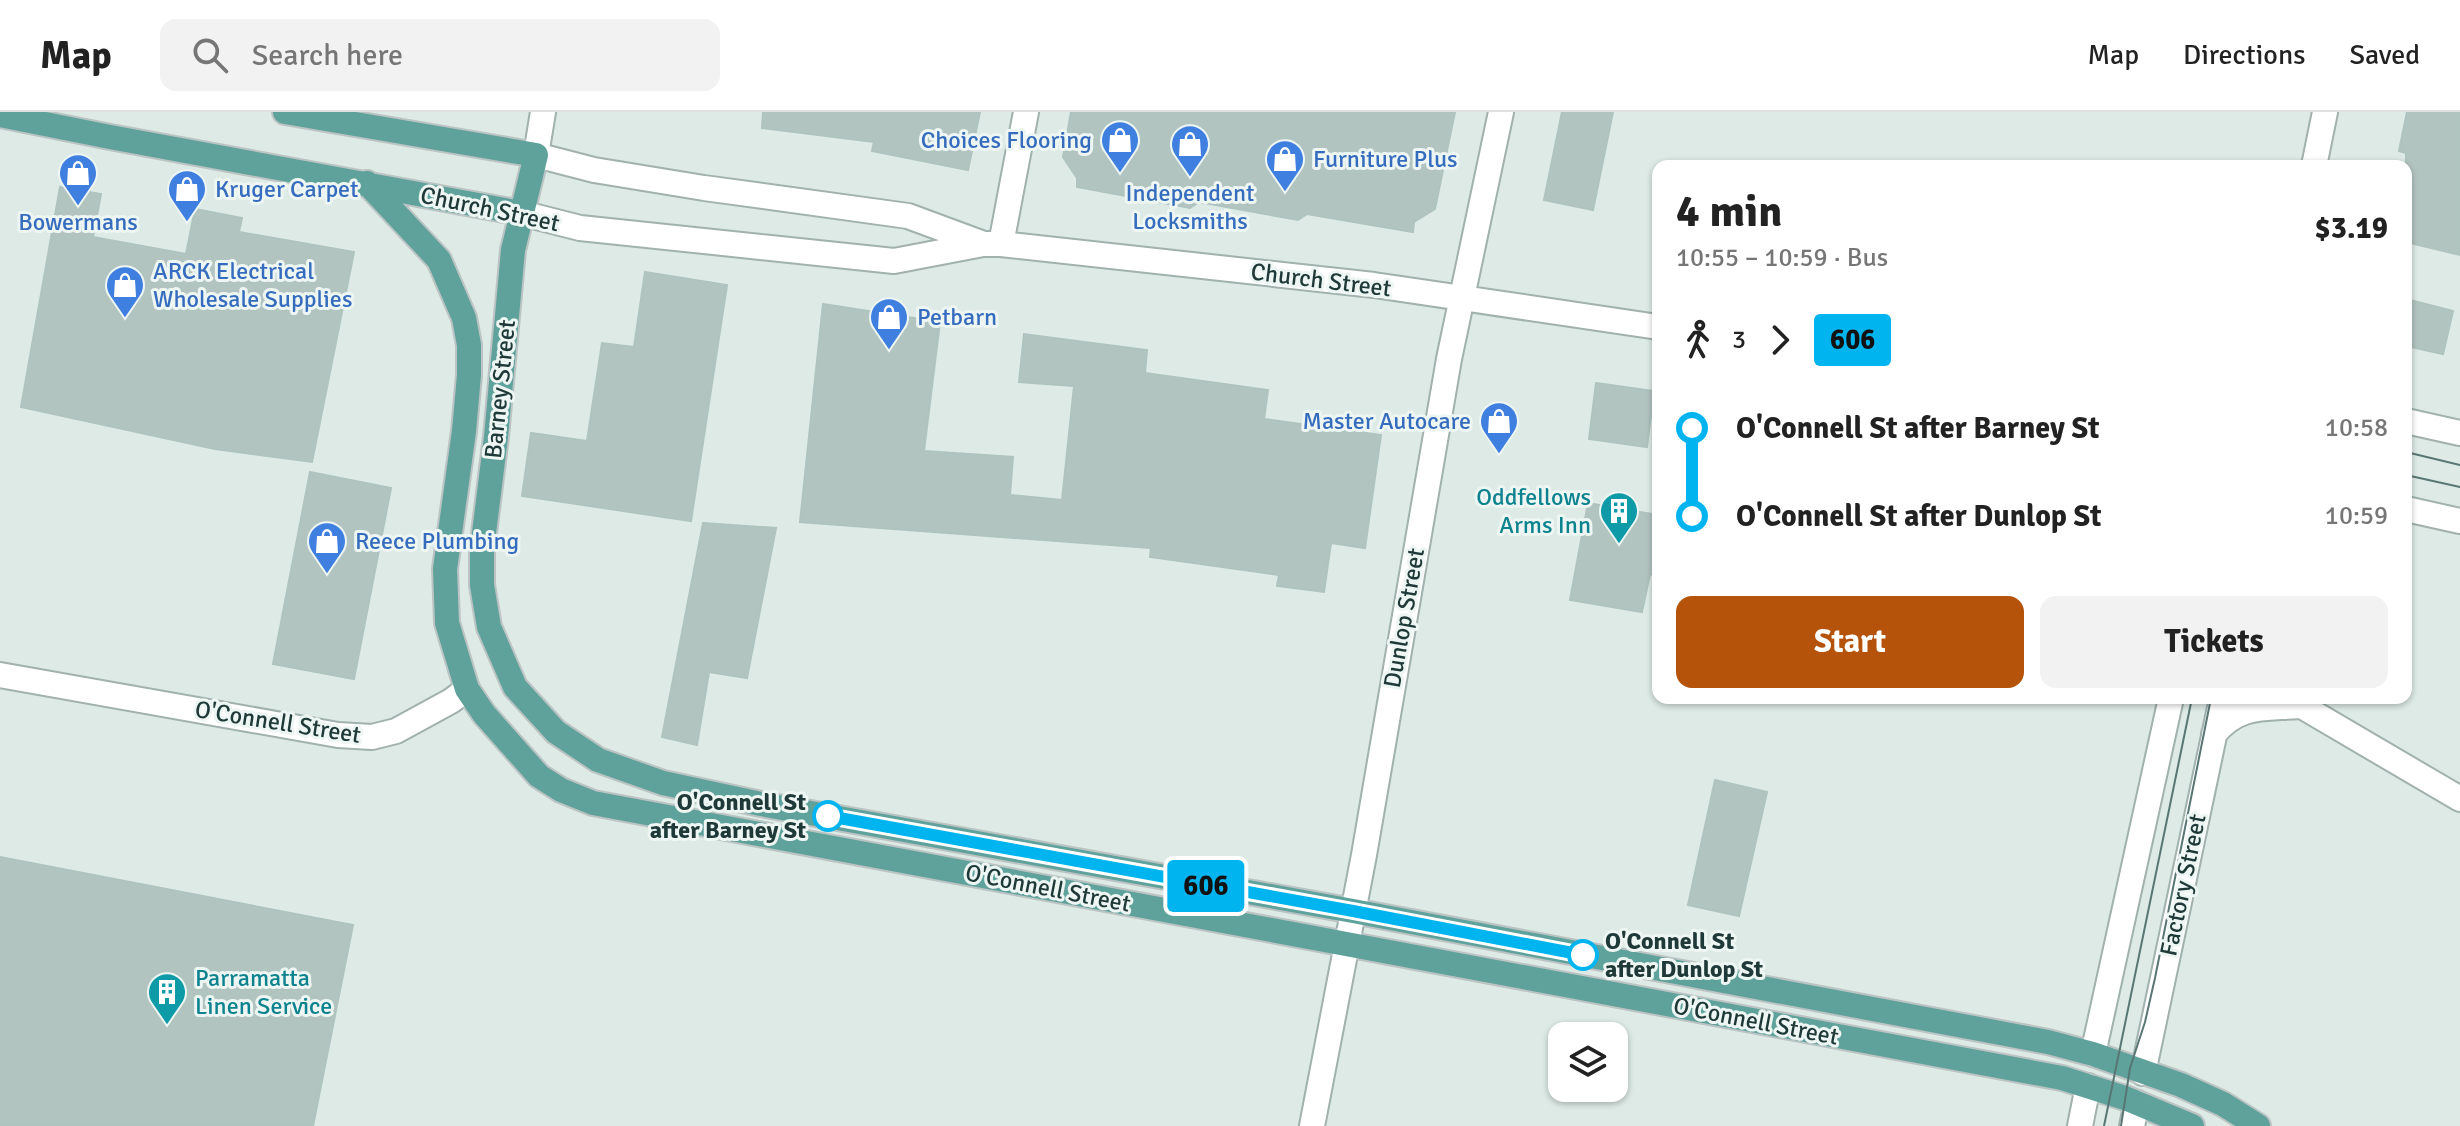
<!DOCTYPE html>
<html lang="en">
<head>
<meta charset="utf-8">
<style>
  :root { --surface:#fff; --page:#f2f2f2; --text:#222; --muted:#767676; --line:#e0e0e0; --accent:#b45309 }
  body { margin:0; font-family:Signika,sans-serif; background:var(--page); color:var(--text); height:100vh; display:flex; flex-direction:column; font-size:30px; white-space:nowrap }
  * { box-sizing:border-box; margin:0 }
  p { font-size:26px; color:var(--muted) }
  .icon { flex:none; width:44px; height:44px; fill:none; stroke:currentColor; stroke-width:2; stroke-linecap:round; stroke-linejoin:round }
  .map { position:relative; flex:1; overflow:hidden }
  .drawer { position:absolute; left:1652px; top:48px; width:760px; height:544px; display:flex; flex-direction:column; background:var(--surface); border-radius:16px; box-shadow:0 2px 6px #0004 }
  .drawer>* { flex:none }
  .badge { padding:0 16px; border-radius:6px; font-size:28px; line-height:52px }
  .fabs { position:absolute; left:1548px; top:910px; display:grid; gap:16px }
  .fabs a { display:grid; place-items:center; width:80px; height:80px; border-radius:16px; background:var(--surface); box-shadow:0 2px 6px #0004; font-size:40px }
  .map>.badge { position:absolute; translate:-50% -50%; box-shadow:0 0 0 4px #fff }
  .legs { display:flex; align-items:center; gap:12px; height:88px; padding:0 24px; font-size:26px }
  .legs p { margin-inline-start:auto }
  .overview { display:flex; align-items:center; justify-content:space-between; height:136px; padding:0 24px }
  h1 { font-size:44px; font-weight:800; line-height:60px }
  .primary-button { display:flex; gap:16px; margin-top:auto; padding:16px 24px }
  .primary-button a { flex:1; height:92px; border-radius:16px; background:var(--accent); color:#fff; font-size:32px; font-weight:800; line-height:92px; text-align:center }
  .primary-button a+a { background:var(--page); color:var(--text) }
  ul { padding:0 24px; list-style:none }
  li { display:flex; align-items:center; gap:28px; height:88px; font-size:30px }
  li i { display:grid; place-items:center; width:12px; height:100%; margin:0 10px; background:currentColor }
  li i::after { content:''; width:20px; height:20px; margin:-10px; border:6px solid; border-radius:50%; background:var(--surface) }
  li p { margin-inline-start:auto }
  li:first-child i { background:linear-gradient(#0000 50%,currentColor 0) }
  li:last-child i { background:linear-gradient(currentColor 50%,#0000 0) }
  header { display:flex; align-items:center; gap:48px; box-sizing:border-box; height:112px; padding:0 40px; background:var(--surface); border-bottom:2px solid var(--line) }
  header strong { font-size:38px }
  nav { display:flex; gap:44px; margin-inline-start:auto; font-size:28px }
  .search { width:560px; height:72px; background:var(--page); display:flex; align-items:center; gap:20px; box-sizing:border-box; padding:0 28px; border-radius:16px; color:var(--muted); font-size:30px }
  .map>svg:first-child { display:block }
</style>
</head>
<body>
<header>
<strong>Map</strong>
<div class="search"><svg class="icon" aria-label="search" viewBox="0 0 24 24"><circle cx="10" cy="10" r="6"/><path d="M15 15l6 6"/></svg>Search here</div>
<nav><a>Map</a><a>Directions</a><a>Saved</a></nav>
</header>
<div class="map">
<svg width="2460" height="1014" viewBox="0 0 2460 1014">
  <rect width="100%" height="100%" fill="#ddeae6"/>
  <path fill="#b2c4c0" stroke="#afc3bf" stroke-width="2" d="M 763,0 L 980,0 L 968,58 L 872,39 L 874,30 L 762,16 Z
    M 1071,0 L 1455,0 L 1435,97 L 1414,110 L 1413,120 L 1307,102 L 1298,108 L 1199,90 L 1190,96 L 1077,75 L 1077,66 L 1063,45 Z
    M 1562,0 L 1613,0 L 1593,98 L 1544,88 Z
    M 2407,0 L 2460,0 L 2460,143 L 2406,130 L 2406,41 L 2399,39 Z
    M 60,75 L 101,82 L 93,125 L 186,142 L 195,97 L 242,106 L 239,120 L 354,140 L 312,350 L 215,337 L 21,295 Z
    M 645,160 L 727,173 L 691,409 L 522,384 L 531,321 L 587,329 L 602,231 L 634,235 Z
    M 2406,187 L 2453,199 L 2443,242 L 2406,234 Z
    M 823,192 L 940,210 L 924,339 L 1013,345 L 1010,383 L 1062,388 L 1074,274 L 1019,270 L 1024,222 L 1147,238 L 1145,261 L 1268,278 L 1264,307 L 1381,323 L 1365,436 L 1331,431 L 1324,480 L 1277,474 L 1279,463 L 1150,445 L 1151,436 L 800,410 Z
    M 1596,271 L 1654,279 L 1647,335 L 1589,327 Z
    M 310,360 L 391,376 L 354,567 L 273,552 Z
    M 1588,391 L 1658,403 L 1658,464 L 1650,462 L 1642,500 L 1570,488 Z
    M 703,411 L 776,416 L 747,566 L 709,560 L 697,633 L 662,625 Z
    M 1715,668 L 1767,680 L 1739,804 L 1688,793 Z
    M 0,745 L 353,813 L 313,1014 L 0,1014 Z"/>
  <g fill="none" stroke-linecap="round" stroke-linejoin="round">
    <defs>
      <path id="minor" d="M 543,0 L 536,43 L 594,58 L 704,76 L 908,104 L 981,131
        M 2314,54 L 2325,0
        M 521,101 L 580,116 L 894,149 L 983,132 L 1001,132 L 1374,173 L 1658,215
        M 1001,132 L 1026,0
        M 2406,309 L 2460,321
        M 2406,397 L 2460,409
        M 0,563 L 338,623 L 372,625 L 396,619 L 451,589 L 467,577
        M 2288,586 L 2460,687
        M 2214,622 C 2239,592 2263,597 2299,594
        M 2093,942 L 2171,586
        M 2143,961 L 2222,586
        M 1312,1014 L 1364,743 L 1449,247 L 1501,0
        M 2080,1014 L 2088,974
        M 2132,1014 L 2137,991"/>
      <path id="primary" d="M 285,0 L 536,43 L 513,138 L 496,325 L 482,437 L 482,473 L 489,515 L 515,575 L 556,620 L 598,648 L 663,671 L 761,692 L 1353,799 L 2048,930 L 2093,942 L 2181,973 L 2223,992 L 2258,1014
        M 0,3 L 110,25 L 521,101
        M 367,71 L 439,148 L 464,206 L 469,233 L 469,263 L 464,319 L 445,457 L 447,511 L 467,577 L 484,602 L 539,664 L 561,678 L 593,691 L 2062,966 L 2125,986 L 2192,1014"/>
    </defs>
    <use href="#minor" stroke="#a0b1ae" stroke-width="28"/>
    <use href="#primary" stroke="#bcc4c3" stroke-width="28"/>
    <use href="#minor" stroke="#fff" stroke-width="24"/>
    <use href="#primary" stroke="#5fa29c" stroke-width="24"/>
    <path stroke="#587673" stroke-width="2" d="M 2406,340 L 2460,353
      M 2406,363 L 2460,375
      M 2104,1014 L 2192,586
      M 2121,1014 L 2130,956 L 2145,910 L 2155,866 L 2211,586"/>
  </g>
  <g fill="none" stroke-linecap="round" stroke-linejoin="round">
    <defs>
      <path id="line-1" d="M 828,704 L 1353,799 L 1583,843"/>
    </defs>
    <use href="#line-1" stroke="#fff" stroke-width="18"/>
    <use href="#line-1" stroke="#00b5ef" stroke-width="12"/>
  </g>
  <defs>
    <symbol id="shop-pin" viewBox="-11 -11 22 30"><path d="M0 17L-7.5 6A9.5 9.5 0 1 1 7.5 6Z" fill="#3f7fe0" stroke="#edf6f3"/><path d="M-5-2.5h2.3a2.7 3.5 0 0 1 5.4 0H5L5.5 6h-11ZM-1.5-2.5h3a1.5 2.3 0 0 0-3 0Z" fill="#fff"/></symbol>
    <symbol id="building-pin" viewBox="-11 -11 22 30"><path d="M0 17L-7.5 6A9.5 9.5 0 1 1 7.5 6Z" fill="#0f9aa8" stroke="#edf6f3"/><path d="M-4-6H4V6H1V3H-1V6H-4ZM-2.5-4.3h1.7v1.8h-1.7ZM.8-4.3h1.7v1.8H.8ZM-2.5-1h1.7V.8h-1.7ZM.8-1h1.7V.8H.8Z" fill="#fff"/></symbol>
  </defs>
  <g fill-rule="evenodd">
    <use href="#shop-pin" x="1098" y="6" width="44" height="60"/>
    <use href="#shop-pin" x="1168" y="10" width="44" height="60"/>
    <use href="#shop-pin" x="1263" y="25" width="44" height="60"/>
    <use href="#shop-pin" x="56" y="39" width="44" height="60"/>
    <use href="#shop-pin" x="165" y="55" width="44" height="60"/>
    <use href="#shop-pin" x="103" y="151" width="44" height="60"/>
    <use href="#shop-pin" x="867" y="183" width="44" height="60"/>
    <use href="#shop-pin" x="1477" y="287" width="44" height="60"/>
    <use href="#building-pin" x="1597" y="377" width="44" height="60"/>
    <use href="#shop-pin" x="305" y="407" width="44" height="60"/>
    <use href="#building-pin" x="145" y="858" width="44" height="60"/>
  </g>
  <g fill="#fff" stroke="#00b5ef" stroke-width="4">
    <circle cx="828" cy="704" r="14"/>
    <circle cx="1583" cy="843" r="14"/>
  </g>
  <g text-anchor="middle" stroke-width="6" stroke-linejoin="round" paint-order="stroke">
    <g font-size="24" fill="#366cbe" stroke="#edf6f3" text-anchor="start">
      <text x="1092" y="36" text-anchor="end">Choices Flooring</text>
      <text x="1313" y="55">Furniture Plus</text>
      <text x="215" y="85">Kruger Carpet</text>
      <text x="1190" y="89" text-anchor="middle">Independent<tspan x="1190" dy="28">Locksmiths</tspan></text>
      <text x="78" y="118" text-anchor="middle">Bowermans</text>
      <text x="153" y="167">ARCK Electrical<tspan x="153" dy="28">Wholesale Supplies</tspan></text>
      <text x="917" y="213">Petbarn</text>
      <text x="1471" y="317" text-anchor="end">Master Autocare</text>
      <text x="355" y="437">Reece Plumbing</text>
    </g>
    <g font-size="24" fill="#1e3937" stroke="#edf6f3">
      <text transform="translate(490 97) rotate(12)" y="8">Church Street</text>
      <text transform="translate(1321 168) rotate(7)" y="8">Church Street</text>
      <text transform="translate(500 277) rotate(-84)" y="8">Barney Street</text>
      <text transform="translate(1404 506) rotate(-80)" y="8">Dunlop Street</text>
      <text transform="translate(278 610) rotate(9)" y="8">O'Connell Street</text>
      <text transform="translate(2183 773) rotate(-78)" y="8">Factory Street</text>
      <text transform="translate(1048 776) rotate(11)" y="8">O'Connell Street</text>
      <text transform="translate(1756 909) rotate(11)" y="8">O'Connell Street</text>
    </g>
    <g font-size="24" fill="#0d838f" stroke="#edf6f3" text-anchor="end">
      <text x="1591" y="393">Oddfellows<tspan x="1591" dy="28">Arms Inn</tspan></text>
      <text x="195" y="874" text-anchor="start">Parramatta<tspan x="195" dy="28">Linen Service</tspan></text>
    </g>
    <g font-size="24" font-weight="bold" fill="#1e3937" stroke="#edf6f3" text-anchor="end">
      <text x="806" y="698">O'Connell St<tspan x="806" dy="28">after Barney St</tspan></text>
      <text x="1605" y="837" text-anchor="start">O'Connell St<tspan x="1605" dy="28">after Dunlop St</tspan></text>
    </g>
  </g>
</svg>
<div class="fabs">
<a><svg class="icon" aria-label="layers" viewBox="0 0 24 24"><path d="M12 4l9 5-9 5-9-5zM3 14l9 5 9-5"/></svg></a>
</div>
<b class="badge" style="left:1206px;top:774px;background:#00b5ef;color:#111">606</b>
<section class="drawer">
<div class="overview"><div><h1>4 min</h1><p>10:55 – 10:59 · Bus</p></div><b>$3.19</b></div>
<div class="legs"><svg class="icon" aria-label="walk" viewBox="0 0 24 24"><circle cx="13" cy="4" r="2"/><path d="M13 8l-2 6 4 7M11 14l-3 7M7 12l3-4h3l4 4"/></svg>3<svg class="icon" aria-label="forward" viewBox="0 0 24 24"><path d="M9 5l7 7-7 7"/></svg><b class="badge" style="background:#00b5ef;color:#111">606</b></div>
<ul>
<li><i style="color:#00b5ef"></i><b>O'Connell St after Barney St</b><p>10:58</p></li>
<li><i style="color:#00b5ef"></i><b>O'Connell St after Dunlop St</b><p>10:59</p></li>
</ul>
<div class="primary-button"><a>Start</a><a>Tickets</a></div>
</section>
</div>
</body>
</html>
